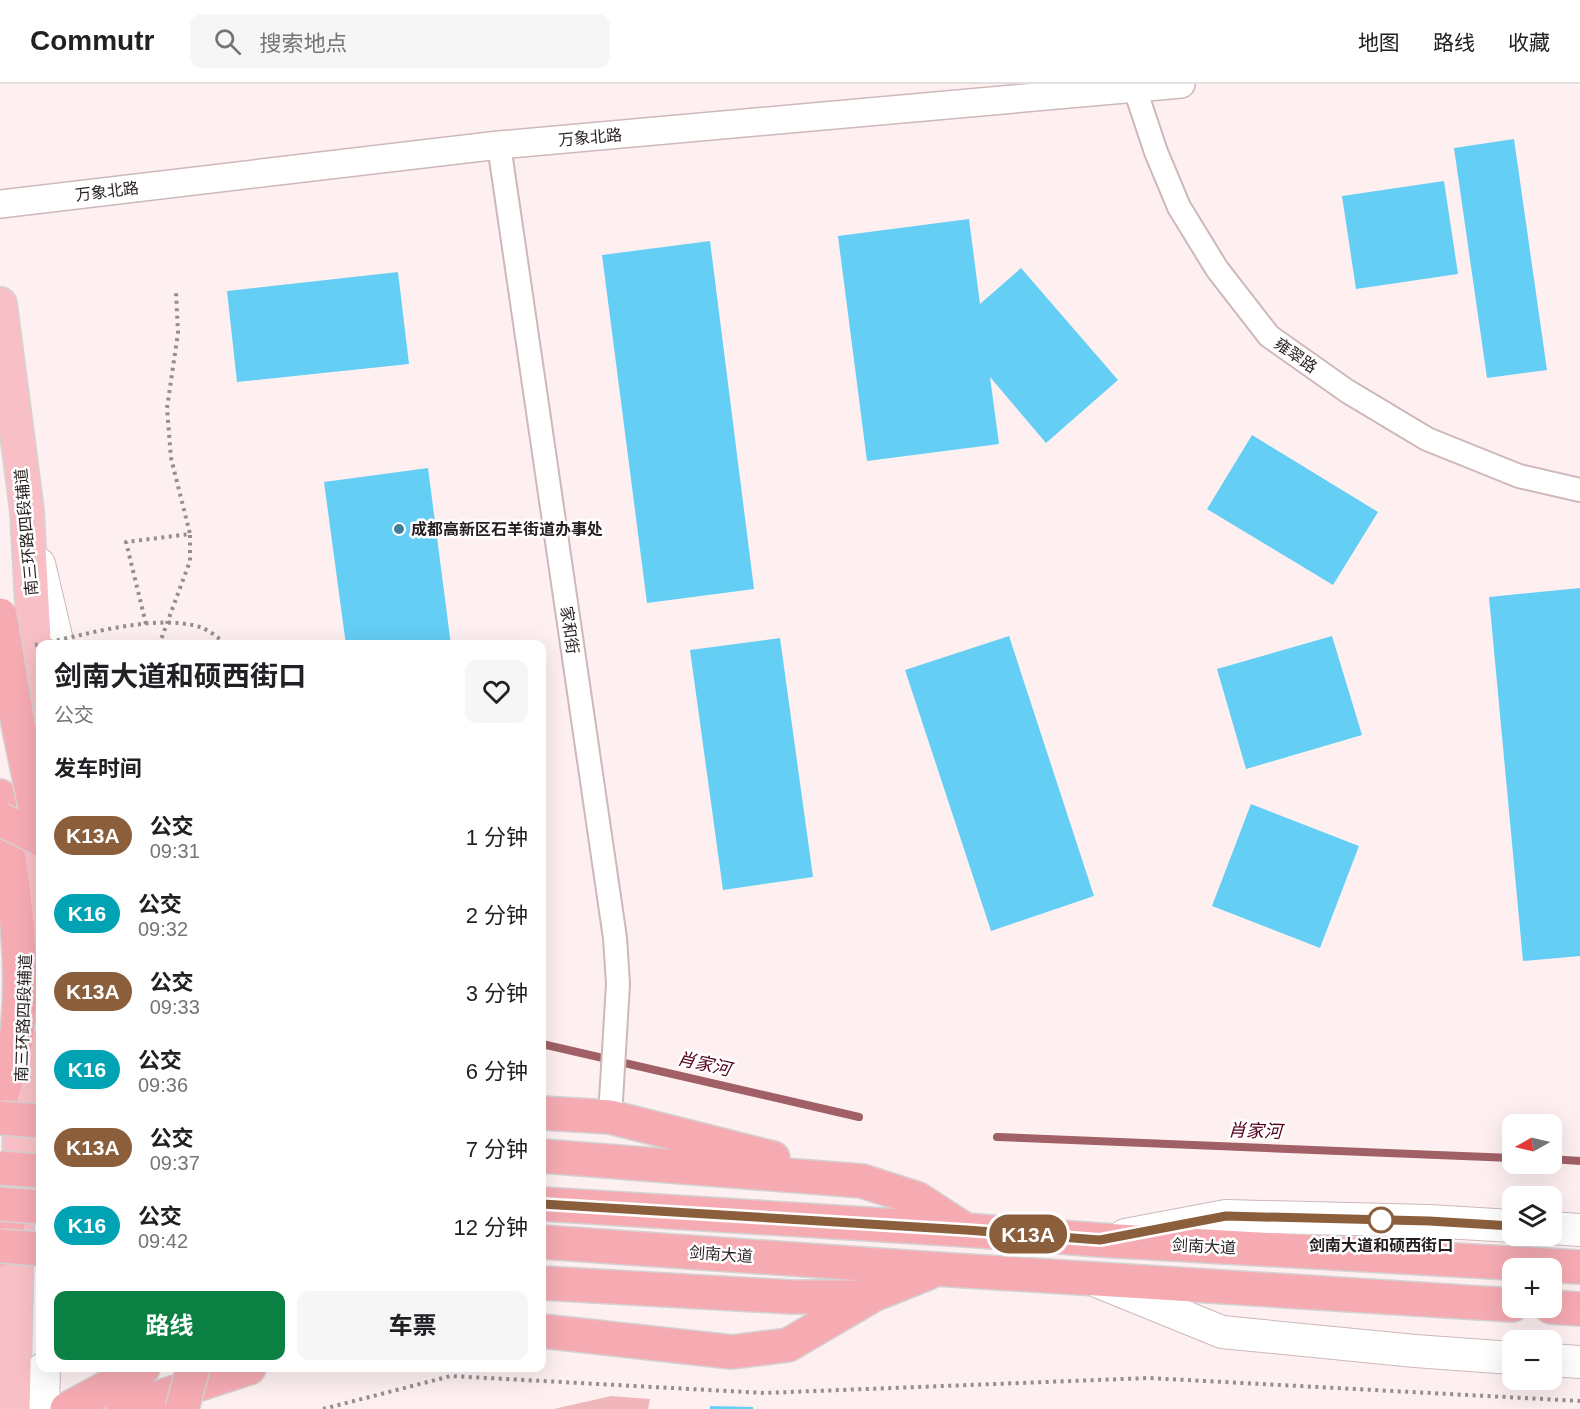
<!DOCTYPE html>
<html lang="zh">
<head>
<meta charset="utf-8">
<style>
  :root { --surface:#fff; --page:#f6f6f6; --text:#202124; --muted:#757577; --line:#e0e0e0; --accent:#0b8043 }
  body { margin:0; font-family:Arial,"Noto Sans SC",sans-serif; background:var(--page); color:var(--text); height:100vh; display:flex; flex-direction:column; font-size:22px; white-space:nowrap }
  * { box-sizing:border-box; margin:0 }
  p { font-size:20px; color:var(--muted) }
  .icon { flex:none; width:33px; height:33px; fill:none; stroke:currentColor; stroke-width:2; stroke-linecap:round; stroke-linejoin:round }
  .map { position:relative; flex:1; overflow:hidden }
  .panel { position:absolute; left:36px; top:556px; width:510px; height:732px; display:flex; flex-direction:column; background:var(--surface); border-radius:12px; box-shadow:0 6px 24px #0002 }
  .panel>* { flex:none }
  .badge { padding:0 12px; border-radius:20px; font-size:21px; line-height:39px }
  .needle { width:39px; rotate:262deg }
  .controls { position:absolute; left:1502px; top:1030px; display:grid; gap:12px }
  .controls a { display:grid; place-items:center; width:60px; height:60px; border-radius:12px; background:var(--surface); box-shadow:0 6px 24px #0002; font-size:30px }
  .map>.badge { position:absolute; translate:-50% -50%; box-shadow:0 0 0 3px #fff }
  h2 { padding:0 18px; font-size:22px; line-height:54px }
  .round { display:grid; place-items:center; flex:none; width:63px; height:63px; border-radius:12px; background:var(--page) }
  .head { display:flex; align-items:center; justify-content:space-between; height:102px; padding:0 18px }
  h1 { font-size:28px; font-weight:700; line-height:45px }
  .action { display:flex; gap:12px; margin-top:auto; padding:12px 18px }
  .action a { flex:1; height:69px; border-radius:12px; background:var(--accent); color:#fff; font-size:24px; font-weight:700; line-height:69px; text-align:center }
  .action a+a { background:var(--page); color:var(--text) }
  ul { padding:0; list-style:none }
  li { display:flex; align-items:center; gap:18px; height:78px; padding:0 18px }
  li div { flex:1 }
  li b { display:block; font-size:22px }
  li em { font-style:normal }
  li .badge { min-width:66px; font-weight:700; text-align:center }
  header { display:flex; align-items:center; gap:36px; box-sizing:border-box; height:84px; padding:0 30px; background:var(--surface); border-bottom:2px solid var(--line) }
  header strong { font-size:28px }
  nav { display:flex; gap:33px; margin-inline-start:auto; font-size:21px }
  .search { width:420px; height:54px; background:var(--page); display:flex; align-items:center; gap:15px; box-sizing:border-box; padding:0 21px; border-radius:12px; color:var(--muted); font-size:22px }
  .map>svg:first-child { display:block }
</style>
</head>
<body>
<header>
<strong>Commutr</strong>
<div class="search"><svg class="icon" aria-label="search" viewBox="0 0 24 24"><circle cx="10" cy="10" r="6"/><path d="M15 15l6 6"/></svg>搜索地点</div>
<nav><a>地图</a><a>路线</a><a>收藏</a></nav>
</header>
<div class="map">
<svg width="1580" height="1325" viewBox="0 0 1580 1325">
  <rect width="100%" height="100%" fill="#fef0f1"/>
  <path fill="#f1b6ba" d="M 611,1312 L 650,1315 L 648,1325 L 554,1325 Z"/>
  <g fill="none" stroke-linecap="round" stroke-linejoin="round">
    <path stroke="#a06066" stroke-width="8" d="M 542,960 L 859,1033
      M 997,1053 L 1512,1074
      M 1551,1075 L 1580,1077"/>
  </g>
  <path fill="#65cef4" d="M 1514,55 L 1547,286 L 1487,294 L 1454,64 Z
    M 1444,97 L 1458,190 L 1356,205 L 1342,112 Z
    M 969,135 L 980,220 L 1021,184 L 1118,296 L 1046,359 L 990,293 L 999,360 L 867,377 L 838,152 Z
    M 710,157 L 754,505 L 647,519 L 602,171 Z
    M 398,188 L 409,280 L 237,298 L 227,207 Z
    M 1252,351 L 1378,428 L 1333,501 L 1207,425 Z
    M 428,384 L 451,561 L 346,561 L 324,398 Z
    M 1580,504 L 1580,872 L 1523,877 L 1489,513 Z
    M 1009,552 L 1094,812 L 991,847 L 905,586 Z
    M 1332,552 L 1362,651 L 1246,685 L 1217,585 Z
    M 780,554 L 813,793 L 723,806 L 690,566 Z
    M 1251,720 L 1359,762 L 1320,864 L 1212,822 Z
    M 710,1322 L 753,1323 L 753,1325 L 710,1325 Z"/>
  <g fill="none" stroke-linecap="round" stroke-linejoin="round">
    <defs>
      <path id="minor" d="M 1135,5 L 1156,68 L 1179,123 L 1217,185 L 1269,252 L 1347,307 L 1427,355 L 1519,392 L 1580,406
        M 499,61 L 615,854 L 618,900 L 610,1033"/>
      <path id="tertiary" d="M 0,120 L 499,61 L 1181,0"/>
      <path id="secondary" d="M 39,480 L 58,561
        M 1551,1144 L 1580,1146
        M 1125,1151 L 1226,1132 L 1429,1137 L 1512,1142
        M 1099,1198 L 1222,1248 L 1415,1267 L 1512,1274
        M 1551,1276 L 1580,1278
        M 43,1325 L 44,1284"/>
      <path id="primary" d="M 0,220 L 27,427 L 36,593 L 27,837
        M 13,1325 L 22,958"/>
      <path id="trunk" d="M 0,712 C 11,791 27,874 16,955 C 13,975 5,997 0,1017
        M 542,1029 L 610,1033 L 773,1074
        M 542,1072 L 862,1097 L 918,1115 L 964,1145
        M 542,1120 L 965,1146 L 1100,1156 L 1580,1183
        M 542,1158 L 936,1185 L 1512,1221
        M 0,1166 L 19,1102
        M 542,1199 L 792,1213 L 868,1213 L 928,1189
        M 1551,1223 L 1580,1225
        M 542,1247 L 732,1268 L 788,1261 L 870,1213
        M 67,1325 L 143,1284
        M 123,1325 L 249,1284"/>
    </defs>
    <use href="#minor" stroke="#ceb8b9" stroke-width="26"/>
    <use href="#tertiary" stroke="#ceb8b9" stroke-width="30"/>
    <use href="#secondary" stroke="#ceb8b9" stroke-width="34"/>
    <use href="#primary" stroke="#d4d2d2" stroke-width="36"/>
    <use href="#trunk" stroke="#d4d2d2" stroke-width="36"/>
    <path stroke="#988d8e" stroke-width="4" stroke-dasharray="3 4.5" stroke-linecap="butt" d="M 146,540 L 126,458 L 190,450 L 171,374 L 167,324 L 178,249 L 176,208
      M 159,561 L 190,477 L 190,450
      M 323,1325 L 451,1292 L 764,1309 L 1149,1294 L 1580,1317"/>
    <use href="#minor" stroke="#fff" stroke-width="22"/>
    <use href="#tertiary" stroke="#fff" stroke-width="27"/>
    <use href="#secondary" stroke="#fff" stroke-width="32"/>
    <use href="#primary" stroke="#f8c0c6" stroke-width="33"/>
    <use href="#trunk" stroke="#f6abb3" stroke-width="33"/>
    <defs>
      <path id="trunk-bridge" d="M 0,531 L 18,640 L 40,747
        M 0,735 L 40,755
        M 0,1034 L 40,1037
        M 0,1084 L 40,1087
        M 0,1120 L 40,1123
        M 0,1162 L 40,1165
        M 182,1325 L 193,1284"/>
    </defs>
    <use href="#trunk-bridge" stroke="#d4d2d2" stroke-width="36" stroke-linecap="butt"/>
    <path stroke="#988d8e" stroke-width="4" stroke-dasharray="3 4.5" stroke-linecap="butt" d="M 35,561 C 82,552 154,529 200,543 C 209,546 220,555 227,561"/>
    <use href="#trunk-bridge" stroke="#f6abb3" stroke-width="33"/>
  </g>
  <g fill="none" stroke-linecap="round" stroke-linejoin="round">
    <defs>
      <path id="line" d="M 542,1120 L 966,1146 L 1100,1156 L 1226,1132 L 1429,1137 L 1512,1142"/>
    </defs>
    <use href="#line" stroke="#fff" stroke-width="14"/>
    <use href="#line" stroke="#8b5e3c" stroke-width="9"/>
  </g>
  <circle fill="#428096" stroke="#fff" stroke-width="2" cx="399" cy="445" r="6"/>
  <circle fill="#fff" stroke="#8b5e3c" stroke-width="3" cx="1381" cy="1136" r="12"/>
  <g text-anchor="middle" stroke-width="5" stroke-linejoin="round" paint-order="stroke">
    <g font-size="16" fill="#271f1f" stroke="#fff">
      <text transform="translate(590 53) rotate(-5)" y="6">万象北路</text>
      <text transform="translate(107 107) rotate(-7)" y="6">万象北路</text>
      <text transform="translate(1296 271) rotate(35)" y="6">雍翠路</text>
      <text transform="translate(26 448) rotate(-95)" y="6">南三环路四段辅道</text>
      <text transform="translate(570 546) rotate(82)" y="6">家和街</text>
      <text transform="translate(23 934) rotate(-88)" y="6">南三环路四段辅道</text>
      <text transform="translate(1204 1162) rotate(3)" y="6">剑南大道</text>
      <text transform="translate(721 1170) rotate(4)" y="6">剑南大道</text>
    </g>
    <g font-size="16" font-weight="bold" fill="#271f1f" stroke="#fff" text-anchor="start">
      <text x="411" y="451">成都高新区石羊街道办事处</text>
    </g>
    <g font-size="16" font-weight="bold" fill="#271f1f" stroke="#fff">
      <text x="1381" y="1167">剑南大道和硕西街口</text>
    </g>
    <g font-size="18" font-style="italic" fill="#530018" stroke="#fff">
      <text transform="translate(704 980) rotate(13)" y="6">肖家河</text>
      <text transform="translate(1255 1047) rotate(2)" y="6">肖家河</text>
    </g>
  </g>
</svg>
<div class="controls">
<a><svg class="needle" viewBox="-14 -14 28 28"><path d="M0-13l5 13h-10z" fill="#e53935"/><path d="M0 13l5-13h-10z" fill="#757577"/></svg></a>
<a><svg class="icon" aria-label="layers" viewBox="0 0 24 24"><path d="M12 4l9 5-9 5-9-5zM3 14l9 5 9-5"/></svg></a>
<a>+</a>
<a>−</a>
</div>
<b class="badge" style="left:1028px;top:1150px;background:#8b5e3c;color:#fff">K13A</b>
<section class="panel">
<div class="head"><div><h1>剑南大道和硕西街口</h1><p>公交</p></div><a class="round"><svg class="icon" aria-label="heart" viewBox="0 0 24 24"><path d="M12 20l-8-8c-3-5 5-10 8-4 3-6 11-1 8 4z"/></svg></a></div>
<h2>发车时间</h2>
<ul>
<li><span class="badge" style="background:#8b5e3c;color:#fff">K13A</span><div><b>公交</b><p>09:31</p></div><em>1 分钟</em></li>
<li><span class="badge" style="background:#00a3b4;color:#fff">K16</span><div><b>公交</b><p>09:32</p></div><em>2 分钟</em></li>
<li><span class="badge" style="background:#8b5e3c;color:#fff">K13A</span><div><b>公交</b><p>09:33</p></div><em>3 分钟</em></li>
<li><span class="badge" style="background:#00a3b4;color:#fff">K16</span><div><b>公交</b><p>09:36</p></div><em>6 分钟</em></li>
<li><span class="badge" style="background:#8b5e3c;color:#fff">K13A</span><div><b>公交</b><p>09:37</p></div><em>7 分钟</em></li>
<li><span class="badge" style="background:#00a3b4;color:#fff">K16</span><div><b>公交</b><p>09:42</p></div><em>12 分钟</em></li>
</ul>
<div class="action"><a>路线</a><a>车票</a></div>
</section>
</div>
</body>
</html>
